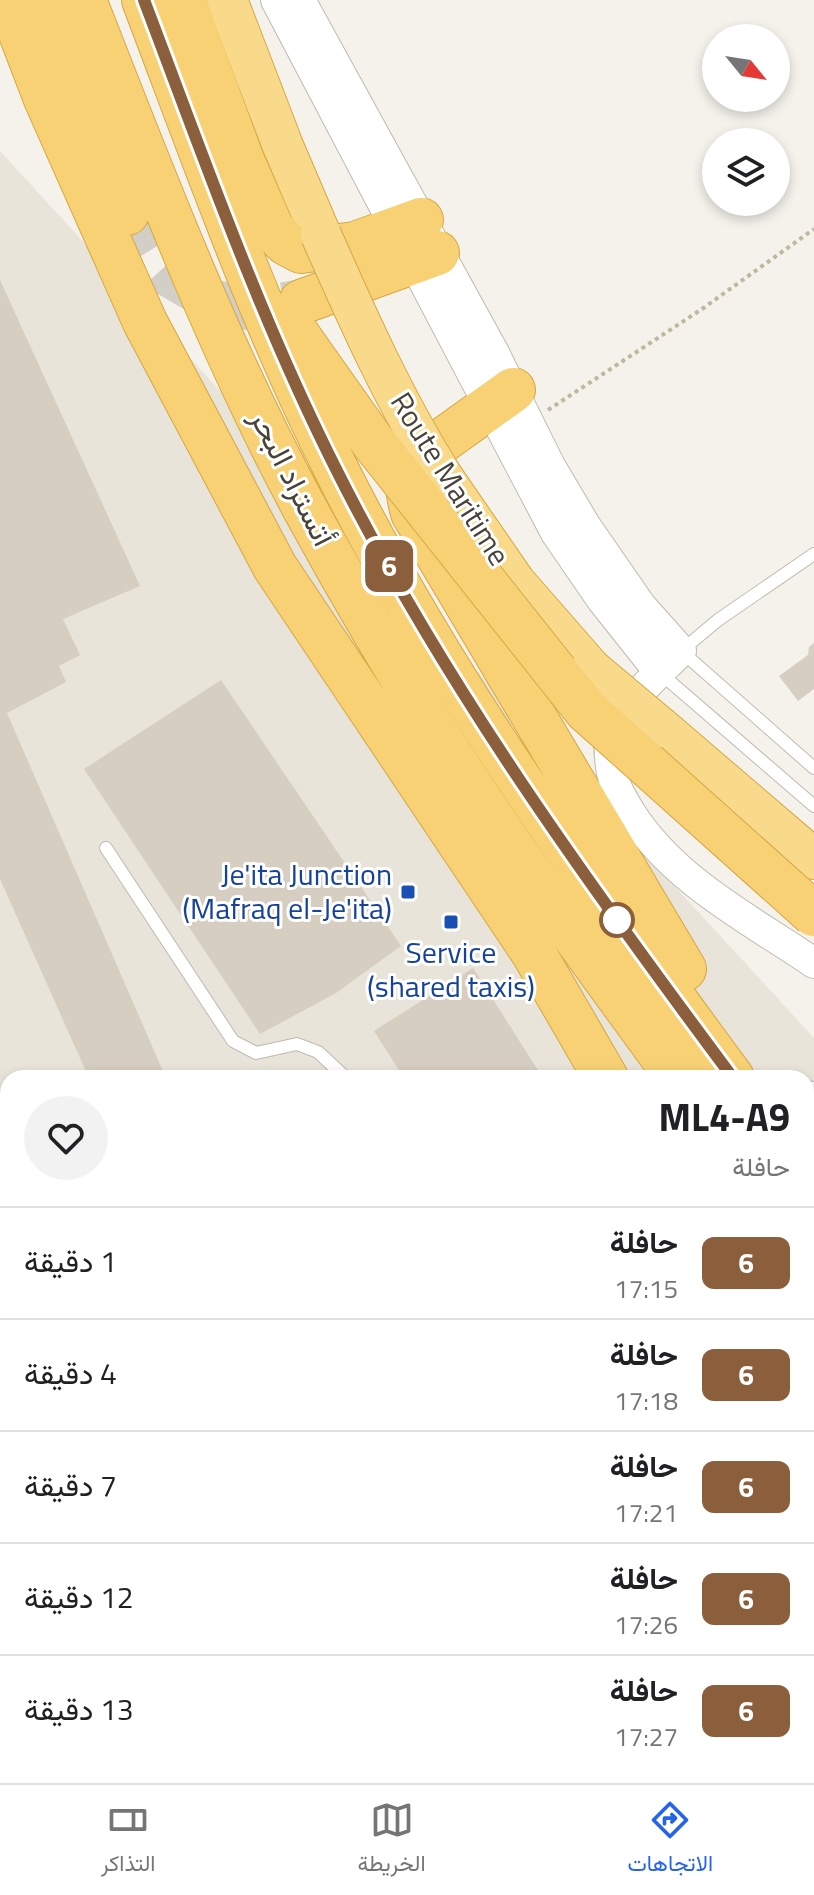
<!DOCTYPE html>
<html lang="ar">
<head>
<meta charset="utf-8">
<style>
  :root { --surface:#fff; --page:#f2f2f2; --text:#202124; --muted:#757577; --line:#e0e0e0; --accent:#2563eb }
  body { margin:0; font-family:"Titillium Web",Vazirmatn,sans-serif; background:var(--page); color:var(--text); direction:rtl; height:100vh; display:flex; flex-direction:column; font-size:30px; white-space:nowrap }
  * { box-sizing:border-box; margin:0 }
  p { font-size:26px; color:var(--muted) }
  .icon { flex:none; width:44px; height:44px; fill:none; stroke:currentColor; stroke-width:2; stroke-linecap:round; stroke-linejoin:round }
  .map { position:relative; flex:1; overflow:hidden; direction:ltr }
  .side { position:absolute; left:0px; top:1070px; width:814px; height:714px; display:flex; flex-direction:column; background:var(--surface); border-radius:24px 24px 0 0; box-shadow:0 4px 12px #0003; direction:rtl }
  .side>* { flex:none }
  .badge { padding:0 16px; border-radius:12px; font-size:28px; line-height:52px }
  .needle { width:52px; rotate:120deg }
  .fabs { position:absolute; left:702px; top:24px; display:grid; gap:16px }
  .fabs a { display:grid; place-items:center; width:88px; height:88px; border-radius:50%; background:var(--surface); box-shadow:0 4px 12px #0003; font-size:40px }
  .map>.badge { position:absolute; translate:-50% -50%; box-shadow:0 0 0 4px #fff }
  .round { display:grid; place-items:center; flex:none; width:84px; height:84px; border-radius:42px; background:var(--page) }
  .summary { display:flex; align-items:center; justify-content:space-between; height:136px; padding:0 24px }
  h1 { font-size:38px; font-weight:700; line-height:60px }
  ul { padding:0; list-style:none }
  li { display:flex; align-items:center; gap:24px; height:112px; padding:0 24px; border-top:2px solid var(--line) }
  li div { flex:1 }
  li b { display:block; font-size:30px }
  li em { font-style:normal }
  li .badge { min-width:88px; font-weight:700; text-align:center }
  .tab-bar { display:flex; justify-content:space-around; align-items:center; height:112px; border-top:2px solid var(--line); background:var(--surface); font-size:22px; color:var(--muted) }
  .tab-bar a { display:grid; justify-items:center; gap:4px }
  .tab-bar .on { color:var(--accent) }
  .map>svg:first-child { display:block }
</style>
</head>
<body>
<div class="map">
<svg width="814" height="1783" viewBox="0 0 814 1783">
  <rect width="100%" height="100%" fill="#f4f2eb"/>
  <path fill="#e8e4d9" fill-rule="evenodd" d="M 0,151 L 814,1038 L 814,1783 L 0,1783 ZM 8,1078 L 806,1078 L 806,1776 L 8,1776 Z"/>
  <path fill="#d6cec1" d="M 0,280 L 140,586 L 63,619 L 80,655 L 59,666 L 66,682 L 7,713 L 166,1078 L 89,1078 L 0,879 Z
    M 814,643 L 814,689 L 798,701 L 779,676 L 808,655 L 809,647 Z
    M 221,680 L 401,946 L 336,993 L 260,1034 L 84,769 Z
    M 473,968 L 543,1078 L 404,1078 L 374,1031 Z
    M 8,1111 L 8,1178 L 0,1161 L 0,1113 Z
    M 8,1382 L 8,1518 L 0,1501 L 0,1386 Z
    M 0,1770 L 8,1771 L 8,1776 L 104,1778 L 103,1783 L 0,1783 Z
    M 140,1776 L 192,1781 L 192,1783 L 139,1783 Z"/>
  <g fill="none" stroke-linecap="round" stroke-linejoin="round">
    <path stroke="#d2cfc7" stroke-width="44" stroke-dasharray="44 22" stroke-linecap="butt" d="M 127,213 L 157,262 L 169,275 L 215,302 L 254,309 L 298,302"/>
    <defs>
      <path id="service" d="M 814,554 L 718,620 L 681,651 L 814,768
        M 660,673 L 814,806
        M 106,848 L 233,1041 L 256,1053 L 297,1044 L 318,1052 L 346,1078
        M 806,1087 L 814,1088
        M 0,1268 L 8,1283
        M 535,1776 L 535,1783
        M 411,1783 L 412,1776"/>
      <path id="tertiary" d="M 276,0 L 556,533 L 602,600 L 660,673
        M 300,0 L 494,353 L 550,466 L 585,525 L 641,606 L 681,651 C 657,675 623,704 611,736 C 608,746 610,757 611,767 C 613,784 621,797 630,812 C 674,881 748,918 814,963"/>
      <path id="trunk" d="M 227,0 L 283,146 L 321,235
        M 444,479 L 515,582 L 591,669
        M 660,727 L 814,859
        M 0,1593 L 8,1603
        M 0,1724 L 8,1725"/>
      <path id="motorway" d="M 8,0 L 46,99 L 145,322 L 275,567 L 533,952 L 606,1078
        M 44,0 L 127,213
        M 84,0 C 151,171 217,345 304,507 C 367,623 436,737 511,846 C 565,924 622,1001 678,1078
        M 144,0 C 204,158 260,319 337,471 C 445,686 589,884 732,1078
        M 183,0 L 242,160 L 272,229 L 286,243 L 301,251 L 355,244 L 421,220
        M 301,302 L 437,253
        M 289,323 L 373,442
        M 513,390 L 418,458 C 405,478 407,491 413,513 L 684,969
        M 806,1177 L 814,1188
        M 806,1254 L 814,1265
        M 806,1702 L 814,1700
        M 806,1736 L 814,1737
        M 791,1776 L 813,1783"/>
    </defs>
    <use href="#service" stroke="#c0baad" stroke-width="14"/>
    <use href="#tertiary" stroke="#c0baad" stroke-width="32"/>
    <use href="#trunk" stroke="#d6a743" stroke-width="42"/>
    <use href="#motorway" stroke="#d6a743" stroke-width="46"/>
    <path stroke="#c1b79f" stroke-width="4" stroke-dasharray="4 4" stroke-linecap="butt" d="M 548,410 L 702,309 L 814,229"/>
    <use href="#service" stroke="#fff" stroke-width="12"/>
    <use href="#tertiary" stroke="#fff" stroke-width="30"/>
    <use href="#trunk" stroke="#f8da8a" stroke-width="40"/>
    <use href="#motorway" stroke="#f7d174" stroke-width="44"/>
    <defs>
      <path id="trunk-bridge" d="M 321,235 C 358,319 395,402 444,479
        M 591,669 L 660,727"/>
      <path id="motorway-bridge" d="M 373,442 L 586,710 L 814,914"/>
    </defs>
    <use href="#trunk-bridge" stroke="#d6a743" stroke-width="42" stroke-linecap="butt"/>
    <use href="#motorway-bridge" stroke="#d6a743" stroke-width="46" stroke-linecap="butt"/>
    <use href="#trunk-bridge" stroke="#f8da8a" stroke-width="40"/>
    <use href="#motorway-bridge" stroke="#f7d174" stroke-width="44"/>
  </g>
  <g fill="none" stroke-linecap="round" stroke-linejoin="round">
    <defs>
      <path id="line" d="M 144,0 C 204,158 260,319 337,471 C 445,686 589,885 733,1078"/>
    </defs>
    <use href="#line" stroke="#fff" stroke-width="18"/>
    <use href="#line" stroke="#8b5e3c" stroke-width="12"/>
  </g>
  <g fill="#1a4fb4" stroke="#fff" stroke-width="3">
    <rect x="400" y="884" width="16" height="16" rx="4"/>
    <rect x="443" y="914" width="16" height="16" rx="4"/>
  </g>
  <circle fill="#fff" stroke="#8b5e3c" stroke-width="4" cx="617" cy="920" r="16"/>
  <g text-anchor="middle" stroke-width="6" stroke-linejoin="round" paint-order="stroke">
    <g font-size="30" fill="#484339" stroke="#fff">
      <text transform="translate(292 478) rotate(63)" y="10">أتستراد البحر</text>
      <text transform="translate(450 479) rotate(58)" y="10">Route Maritime</text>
    </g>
    <g font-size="30" fill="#164399" stroke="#fff" text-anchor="end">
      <text x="392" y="885">Je'ita Junction<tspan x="392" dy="34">(Mafraq el-Je'ita)</tspan></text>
      <text x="451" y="963" text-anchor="middle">Service<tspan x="451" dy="34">(shared taxis)</tspan></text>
    </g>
  </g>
</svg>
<div class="fabs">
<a><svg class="needle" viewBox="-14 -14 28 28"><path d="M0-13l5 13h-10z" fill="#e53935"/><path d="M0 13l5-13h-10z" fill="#757577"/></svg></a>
<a><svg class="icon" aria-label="layers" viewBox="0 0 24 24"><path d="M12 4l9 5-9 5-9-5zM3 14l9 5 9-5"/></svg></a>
</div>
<b class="badge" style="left:389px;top:566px;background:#8b5e3c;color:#fff">6</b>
<section class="side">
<div class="summary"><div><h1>ML4-A9</h1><p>حافلة</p></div><a class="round"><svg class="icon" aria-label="heart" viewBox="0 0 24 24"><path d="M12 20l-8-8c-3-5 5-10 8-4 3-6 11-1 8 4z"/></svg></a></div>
<ul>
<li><span class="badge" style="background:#8b5e3c;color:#fff">6</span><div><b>حافلة</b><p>17:15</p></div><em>1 دقيقة</em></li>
<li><span class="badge" style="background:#8b5e3c;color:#fff">6</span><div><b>حافلة</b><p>17:18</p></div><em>4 دقيقة</em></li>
<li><span class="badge" style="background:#8b5e3c;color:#fff">6</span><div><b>حافلة</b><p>17:21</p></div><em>7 دقيقة</em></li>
<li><span class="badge" style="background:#8b5e3c;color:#fff">6</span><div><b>حافلة</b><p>17:26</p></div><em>12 دقيقة</em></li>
<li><span class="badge" style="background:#8b5e3c;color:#fff">6</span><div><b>حافلة</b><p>17:27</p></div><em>13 دقيقة</em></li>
</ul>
</section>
</div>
<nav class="tab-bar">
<a class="on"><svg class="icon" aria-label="directions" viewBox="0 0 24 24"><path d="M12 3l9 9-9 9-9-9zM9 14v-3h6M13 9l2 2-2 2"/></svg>الاتجاهات</a>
<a><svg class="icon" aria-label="map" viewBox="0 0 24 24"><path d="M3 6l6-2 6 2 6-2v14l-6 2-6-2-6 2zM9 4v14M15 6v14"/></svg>الخريطة</a>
<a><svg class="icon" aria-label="tickets" viewBox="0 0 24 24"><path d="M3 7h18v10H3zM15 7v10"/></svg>التذاكر</a>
</nav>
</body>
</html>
